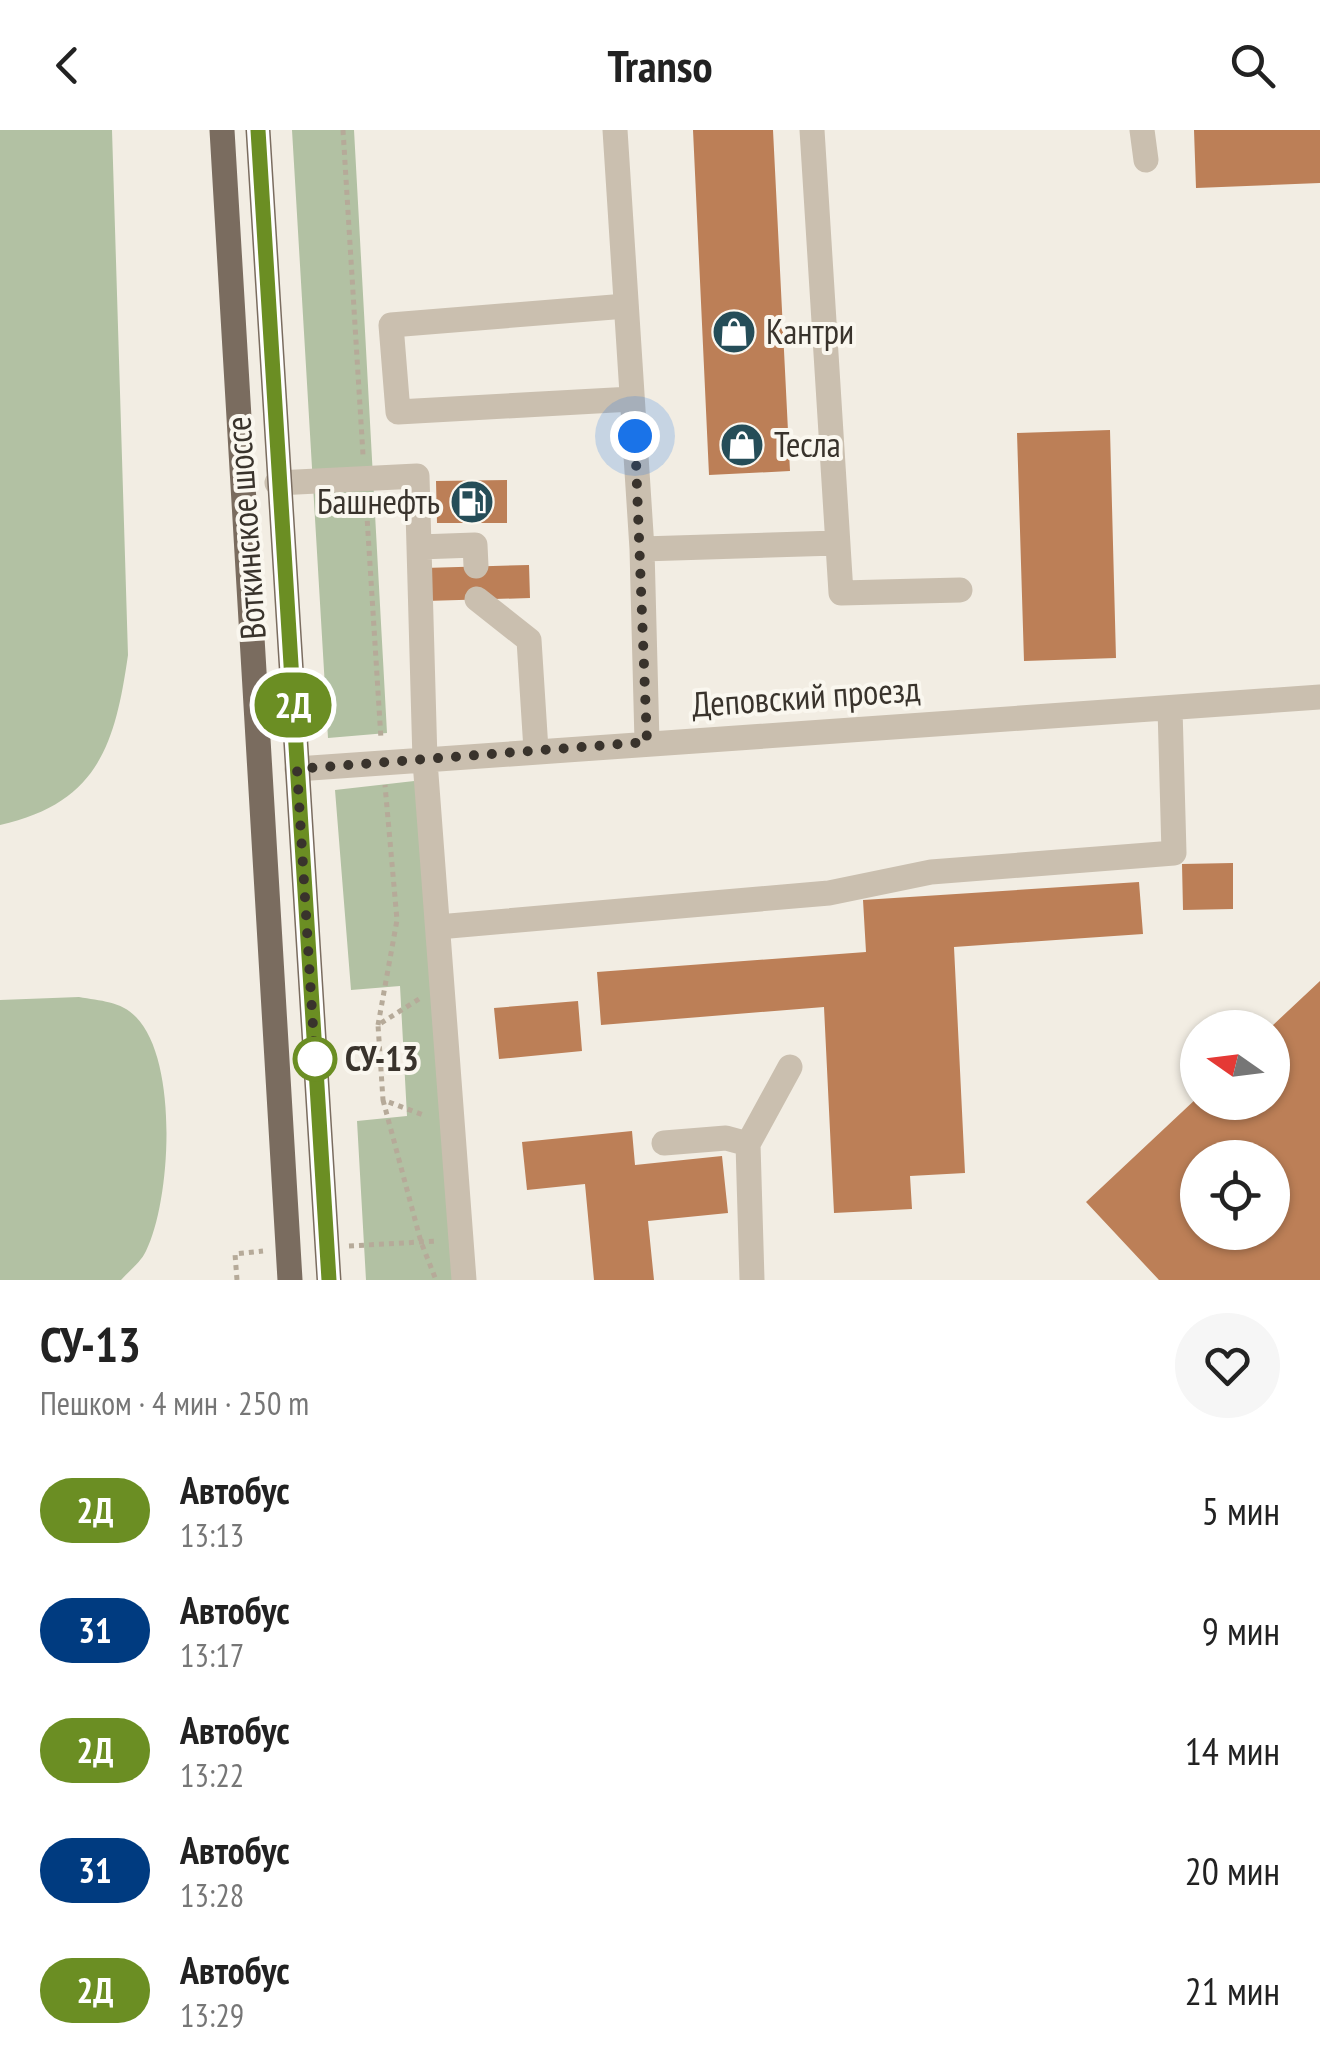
<!DOCTYPE html>
<html lang="ru">
<head>
<meta charset="utf-8">
<style>
  :root { --surface:#fff; --page:#f6f6f6; --text:#222; --muted:#767676 }
  body { margin:0; font-family:"PT Sans Narrow",sans-serif; background:var(--page); color:var(--text); height:100vh; display:flex; flex-direction:column; font-size:38px; white-space:nowrap }
  * { box-sizing:border-box; margin:0 }
  p { font-size:32px; color:var(--muted) }
  .icon { flex:none; width:55px; height:55px; fill:none; stroke:currentColor; stroke-width:2; stroke-linecap:round; stroke-linejoin:round }
  .map { position:relative; height:1150px; overflow:hidden }
  .sheet { display:flex; flex-direction:column; background:var(--surface); flex:1 }
  .sheet>* { flex:none }
  .badge { padding:0 20px; border-radius:32px; font-size:35px; line-height:65px }
  .needle { width:65px; rotate:284deg }
  .tools { position:absolute; left:1180px; top:880px; display:grid; gap:20px }
  .tools a { display:grid; place-items:center; width:110px; height:110px; border-radius:50%; background:var(--surface); box-shadow:0 2px 8px #0004; font-size:50px }
  .you { position:absolute; width:50px; height:50px; margin:-25px; border:8px solid #fff; border-radius:50%; background:#1a73e8; box-shadow:0 0 0 15px #1a73e833 }
  .map>.badge { position:absolute; translate:-50% -50%; box-shadow:0 0 0 5px #fff }
  .round { display:grid; place-items:center; flex:none; width:105px; height:105px; border-radius:52px; background:var(--page) }
  .head { display:flex; align-items:center; justify-content:space-between; height:170px; padding:0 40px }
  h1 { font-size:48px; font-weight:700; line-height:75px }
  ul { padding:0; list-style:none }
  li { display:flex; align-items:center; gap:30px; height:120px; padding:0 40px }
  li div { flex:1 }
  li b { display:block; font-size:38px }
  li em { font-style:normal }
  li .badge { min-width:110px; font-weight:700; text-align:center }
  header { display:flex; justify-content:space-between; align-items:center; height:130px; padding:0 40px; background:var(--surface); font-size:45px; font-weight:700 }
  .map>svg:first-child { display:block }
</style>
</head>
<body>
<header><svg class="icon" aria-label="back" viewBox="0 0 24 24"><path d="M15 5l-7 7 7 7"/></svg>Transo<svg class="icon" aria-label="search" viewBox="0 0 24 24"><circle cx="10" cy="10" r="6"/><path d="M15 15l6 6"/></svg></header>
<div class="map">
<svg width="1320" height="1150" viewBox="0 0 1320 1150">
  <rect width="100%" height="100%" fill="#f2ede3"/>
  <path fill="#b2c1a3" d="M 0,0 L 112,0 L 128,525 C 115,615 98,673 0,695 Z
    M 292,0 L 354,0 L 387,603 L 328,608 Z
    M 423,650 L 462,1150 L 366,1150 L 357,991 L 407,986 L 400,856 L 351,860 L 335,660 Z
    M 79,867 C 100,871 121,871 136,887 C 179,931 171,1070 146,1121 C 141,1132 129,1141 121,1150 L 0,1150 L 0,870 Z"/>
  <path fill="#bc7f57" fill-rule="evenodd" d="M 693,0 L 773,0 L 790,341 L 709,345 Z
    M 1194,0 L 1320,0 L 1320,53 L 1196,58 Z
    M 1110,300 L 1116,528 L 1024,531 L 1017,303 Z
    M 507,350 L 507,393 L 437,393 L 436,351 Z
    M 529,435 L 530,468 L 425,471 L 424,438 Z
    M 1233,733 L 1233,779 L 1183,780 L 1182,734 Z
    M 1139,752 L 1143,804 L 954,817 L 965,1043 L 910,1046 L 912,1079 L 834,1083 L 824,877 L 601,895 L 597,842 L 866,822 L 863,770 Z
    M 1320,851 L 1320,1150 L 1159,1150 L 1086,1072 L 1198,967 L 1198,972 L 1272,972 L 1272,896 ZM 1198,1028 L 1272,1028 L 1272,1102 L 1198,1102 Z
    M 578,871 L 582,921 L 499,929 L 494,878 Z
    M 632,1001 L 635,1035 L 722,1026 L 728,1083 L 648,1091 L 654,1150 L 594,1150 L 585,1054 L 527,1060 L 522,1012 Z"/>
  <g fill="none" stroke-linecap="round" stroke-linejoin="round">
    <path stroke="#b6aa99" stroke-width="5" stroke-dasharray="5 5" stroke-linecap="butt" d="M 343,0 L 363,325
      M 366,371 L 381,609
      M 419,869 L 378,895 L 383,970 L 426,986
      M 378,895 L 397,790 L 385,655
      M 383,970 L 421,1112 L 436,1150
      M 349,1116 L 438,1111
      M 237,1150 L 235,1124 L 263,1121"/>
    <path stroke="#cabfaf" stroke-width="25" d="M 615,0 L 642,419 L 647,612
      M 812,0 L 841,463 L 960,460
      M 1142,0 L 1146,30
      M 626,176 L 391,195 L 398,282 L 632,269
      M 277,353 L 417,346 L 419,417
      M 642,419 L 837,413
      M 477,469 L 529,510 L 536,620
      M 297,639 L 1320,567
      M 438,797 L 829,763 L 931,742 L 1174,723 L 1170,578
      M 664,1013 L 726,1008 L 748,1014
      M 464,1150 L 425,631 L 419,417 L 475,415 L 476,436
      M 752,1150 L 748,1014 L 790,937"/>
    <path stroke="#7a6c5f" stroke-width="25" d="M 222,0 L 290,1150
      M 258,0 L 329,1150"/>
  </g>
  <g fill="none" stroke-linecap="round" stroke-linejoin="round">
    <defs>
      <path id="line" d="M 258,0 L 329,1150"/>
    </defs>
    <use href="#line" stroke="#fff" stroke-width="22"/>
    <use href="#line" stroke="#6b8e23" stroke-width="15"/>
    <path stroke="#39332c" stroke-width="10" stroke-dasharray="0 18" d="M 315,929 L 297,639 L 647,612 L 635,306"/>
  </g>
  <defs>
    <symbol id="shop-disc" viewBox="-11 -11 22 22"><circle r="9.5" fill="#254d58" stroke="#faf7ef"/><path d="M-5-2.5h2.3a2.7 3.5 0 0 1 5.4 0H5L5.5 6h-11ZM-1.5-2.5h3a1.5 2.3 0 0 0-3 0Z" fill="#fff"/></symbol>
    <symbol id="fuel-disc" viewBox="-11 -11 22 22"><circle r="9.5" fill="#254d58" stroke="#faf7ef"/><path d="M-5.5-6h7V0h2V4h1.3V-2.5L3-4.5l.8-.8L6-3V5H2.5V1h-1V6h-7ZM-4.2-4.7v3.2H.2V-4.7Z" fill="#fff"/></symbol>
  </defs>
  <g fill-rule="evenodd">
    <use href="#shop-disc" x="709" y="177" width="50" height="50"/>
    <use href="#shop-disc" x="717" y="290" width="50" height="50"/>
    <use href="#fuel-disc" x="447" y="347" width="50" height="50"/>
  </g>
  <circle fill="#fff" stroke="#6b8e23" stroke-width="5" cx="315" cy="929" r="20"/>
  <g text-anchor="middle" stroke-width="8" stroke-linejoin="round" paint-order="stroke">
    <g font-size="35" fill="#39332c" stroke="#faf7ef" text-anchor="start">
      <text x="766" y="214">Кантри</text>
      <text x="774" y="327">Тесла</text>
      <text x="440" y="384" text-anchor="end">Башнефть</text>
    </g>
    <g font-size="35" fill="#39332c" stroke="#faf7ef">
      <text transform="translate(246 398) rotate(-94)" y="12">Воткинское шоссе</text>
      <text transform="translate(806 567) rotate(-4)" y="12">Деповский проезд</text>
    </g>
    <g font-size="35" font-weight="bold" fill="#39332c" stroke="#faf7ef" text-anchor="start">
      <text x="345" y="941">СУ-13</text>
    </g>
  </g>
</svg>
<div class="tools">
<a><svg class="needle" viewBox="-14 -14 28 28"><path d="M0-13l5 13h-10z" fill="#e53935"/><path d="M0 13l5-13h-10z" fill="#767676"/></svg></a>
<a><svg class="icon" aria-label="locate" viewBox="0 0 24 24"><circle cx="12" cy="12" r="6"/><path d="M12 2v4M12 18v4M2 12h4M18 12h4"/></svg></a>
</div>
<div class="you" style="left:635px;top:306px"></div>
<b class="badge" style="left:293px;top:575px;background:#6b8e23;color:#fff">2Д</b>
</div>
<section class="sheet">
<div class="head"><div><h1>СУ-13</h1><p>Пешком · 4 мин · 250 m</p></div><a class="round"><svg class="icon" aria-label="heart" viewBox="0 0 24 24"><path d="M12 20l-8-8c-3-5 5-10 8-4 3-6 11-1 8 4z"/></svg></a></div>
<ul>
<li><span class="badge" style="background:#6b8e23;color:#fff">2Д</span><div><b>Автобус</b><p>13:13</p></div><em>5 мин</em></li>
<li><span class="badge" style="background:#003b80;color:#fff">31</span><div><b>Автобус</b><p>13:17</p></div><em>9 мин</em></li>
<li><span class="badge" style="background:#6b8e23;color:#fff">2Д</span><div><b>Автобус</b><p>13:22</p></div><em>14 мин</em></li>
<li><span class="badge" style="background:#003b80;color:#fff">31</span><div><b>Автобус</b><p>13:28</p></div><em>20 мин</em></li>
<li><span class="badge" style="background:#6b8e23;color:#fff">2Д</span><div><b>Автобус</b><p>13:29</p></div><em>21 мин</em></li>
</ul>
</section>
</body>
</html>
